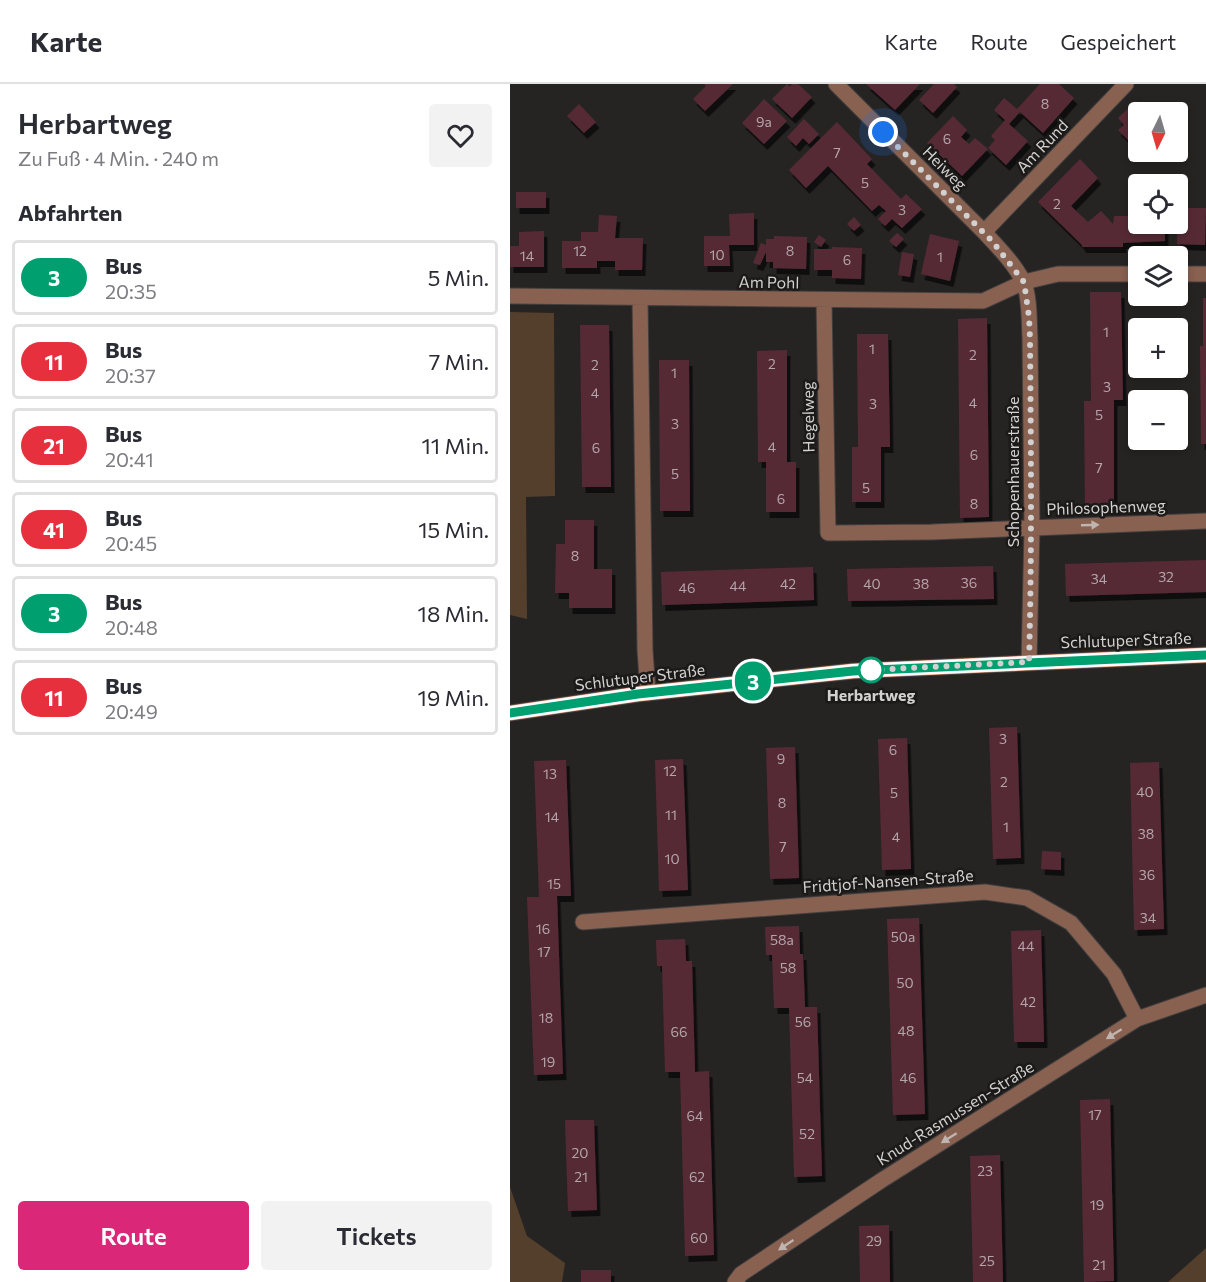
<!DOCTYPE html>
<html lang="de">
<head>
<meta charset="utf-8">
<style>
  :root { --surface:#fff; --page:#f2f2f3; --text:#2b2b33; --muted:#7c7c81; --line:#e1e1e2; --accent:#db2777 }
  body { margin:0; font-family:Commissioner,sans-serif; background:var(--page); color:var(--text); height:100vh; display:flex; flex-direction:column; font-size:22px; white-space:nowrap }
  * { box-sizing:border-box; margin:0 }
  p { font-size:20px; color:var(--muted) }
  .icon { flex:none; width:33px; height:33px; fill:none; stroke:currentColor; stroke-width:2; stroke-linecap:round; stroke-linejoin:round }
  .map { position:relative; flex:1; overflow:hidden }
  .drawer { display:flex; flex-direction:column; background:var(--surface); width:510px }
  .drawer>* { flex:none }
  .badge { padding:0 12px; border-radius:20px; font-size:21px; line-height:39px }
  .needle { width:39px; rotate:185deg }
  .buttons { position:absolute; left:618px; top:18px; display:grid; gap:12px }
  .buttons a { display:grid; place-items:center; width:60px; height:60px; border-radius:6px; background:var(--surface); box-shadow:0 3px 9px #0003; font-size:30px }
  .you { position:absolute; width:30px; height:30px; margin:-15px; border:4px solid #fff; border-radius:50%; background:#1a73e8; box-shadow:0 0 0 9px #1a73e833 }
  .map>.badge { position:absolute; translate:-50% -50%; box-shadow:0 0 0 3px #fff }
  h2 { padding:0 18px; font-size:22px; line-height:54px }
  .round { display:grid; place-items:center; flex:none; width:63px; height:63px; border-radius:6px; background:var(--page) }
  .headline { display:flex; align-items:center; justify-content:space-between; height:102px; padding:0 18px }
  h1 { font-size:28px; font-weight:600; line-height:45px }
  .primary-button { display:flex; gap:12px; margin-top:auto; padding:12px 18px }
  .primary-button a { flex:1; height:69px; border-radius:6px; background:var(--accent); color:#fff; font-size:24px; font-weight:600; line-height:69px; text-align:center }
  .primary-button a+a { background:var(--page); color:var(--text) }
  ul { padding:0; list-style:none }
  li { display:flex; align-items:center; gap:18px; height:75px; margin:0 12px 9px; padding:0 6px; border:3px solid var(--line); border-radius:6px }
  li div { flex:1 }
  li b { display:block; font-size:22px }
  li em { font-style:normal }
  li .badge { min-width:66px; font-weight:700; text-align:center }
  header { display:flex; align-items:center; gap:36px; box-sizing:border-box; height:84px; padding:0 30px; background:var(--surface); border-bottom:2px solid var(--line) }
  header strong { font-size:28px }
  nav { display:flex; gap:33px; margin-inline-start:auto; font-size:21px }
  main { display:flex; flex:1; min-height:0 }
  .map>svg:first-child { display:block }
</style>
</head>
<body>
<header>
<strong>Karte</strong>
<nav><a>Karte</a><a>Route</a><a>Gespeichert</a></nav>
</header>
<main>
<section class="drawer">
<div class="headline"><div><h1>Herbartweg</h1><p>Zu Fuß · 4 Min. · 240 m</p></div><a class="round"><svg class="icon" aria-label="heart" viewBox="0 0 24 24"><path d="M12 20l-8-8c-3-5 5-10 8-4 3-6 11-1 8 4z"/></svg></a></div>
<h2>Abfahrten</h2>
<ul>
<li><span class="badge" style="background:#009f6f;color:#fff">3</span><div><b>Bus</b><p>20:35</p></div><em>5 Min.</em></li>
<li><span class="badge" style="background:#e7303d;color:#fff">11</span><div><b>Bus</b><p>20:37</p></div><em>7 Min.</em></li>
<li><span class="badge" style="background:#e7303d;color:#fff">21</span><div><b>Bus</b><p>20:41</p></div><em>11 Min.</em></li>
<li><span class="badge" style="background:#e7303d;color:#fff">41</span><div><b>Bus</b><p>20:45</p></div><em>15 Min.</em></li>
<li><span class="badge" style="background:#009f6f;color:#fff">3</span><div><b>Bus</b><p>20:48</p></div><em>18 Min.</em></li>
<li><span class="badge" style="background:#e7303d;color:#fff">11</span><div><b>Bus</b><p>20:49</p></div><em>19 Min.</em></li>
</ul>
<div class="primary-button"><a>Route</a><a>Tickets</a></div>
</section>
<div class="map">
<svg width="696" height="1198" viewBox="0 0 696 1198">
  <defs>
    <filter id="shadow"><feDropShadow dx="3.5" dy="6" stdDeviation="0" flood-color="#0009"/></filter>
  </defs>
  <rect width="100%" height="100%" fill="#262323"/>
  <path fill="#533f2c" d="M 0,228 L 44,229 L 45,412 L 16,413 L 17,535 L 0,531 Z
    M 0,1103 L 17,1152 L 55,1179 L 52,1198 L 0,1198 Z
    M 696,1164 L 696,1198 L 658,1198 Z"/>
  <path fill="#562a36" filter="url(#shadow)" d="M 194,0 L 223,0 L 195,27 L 183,15 L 196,2 Z
    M 277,0 L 280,3 L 282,0 L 288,0 L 302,13 L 282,34 L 262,15 Z
    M 356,0 L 410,0 L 385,26 Z
    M 424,0 L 444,0 L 447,3 L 423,29 L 409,16 Z
    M 530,0 L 549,0 L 564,14 L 533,49 L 510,28 L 499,40 L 518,57 L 496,81 L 478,64 L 485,56 L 481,52 L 495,36 L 484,26 L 494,14 L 507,25 Z
    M 254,15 L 277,37 L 254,60 L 232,39 Z
    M 626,17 L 637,28 L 628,28 L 628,35 L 619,44 L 628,54 L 628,57 L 624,62 L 608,46 L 614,41 L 608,34 Z
    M 69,20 L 86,38 L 74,49 L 57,32 Z
    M 443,32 L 457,46 L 451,53 L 459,60 L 465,54 L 478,65 L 452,92 L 417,59 Z
    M 294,35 L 309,50 L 299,60 L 293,54 L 286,62 L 277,53 Z
    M 327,38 L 362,75 L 357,80 L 391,115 L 396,110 L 412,125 L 392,144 L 382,135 L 375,142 L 368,135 L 376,127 L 369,121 L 362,127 L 318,82 L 296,104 L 279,86 Z
    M 570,75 L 588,94 L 561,122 L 578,138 L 591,127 L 603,140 L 604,132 L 628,132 L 628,140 L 635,140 L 635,142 L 655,143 L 655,157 L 613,159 L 613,163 L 572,163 L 572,161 L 528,118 Z
    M 6,108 L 36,108 L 36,124 L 6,124 Z
    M 668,124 L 696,124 L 695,161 L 667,160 Z
    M 244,129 L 244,161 L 219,161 L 220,182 L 194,182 L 194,152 L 220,152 L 219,130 Z
    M 89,131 L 107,132 L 105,154 L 133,154 L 132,186 L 105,186 L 105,177 L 87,177 L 87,184 L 52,184 L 52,157 L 71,157 L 71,148 L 88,148 Z
    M 344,133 L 351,141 L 344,147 L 337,140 Z
    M 34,147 L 34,183 L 0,183 L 0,162 L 9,162 L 9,148 Z
    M 387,149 L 394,155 L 386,163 L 379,157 Z
    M 420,150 L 449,157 L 440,197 L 411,190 Z
    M 309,151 L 316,156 L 311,163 L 304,158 Z
    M 264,152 L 297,153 L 296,185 L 263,184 L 263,178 L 256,178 L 256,168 L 250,181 L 243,179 L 251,159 L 256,161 L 256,155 L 264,155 Z
    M 322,163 L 352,164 L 351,195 L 322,194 L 322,186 L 304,186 L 304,165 L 322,165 Z
    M 392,168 L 404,170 L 400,193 L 388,191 Z
    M 580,208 L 611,208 L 613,316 L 604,316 L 604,424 L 575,424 L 574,317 L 581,317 Z
    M 693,214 L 696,214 L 696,360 L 691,360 L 690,262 L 693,262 Z
    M 477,234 L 479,433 L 450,434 L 448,235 Z
    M 70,241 L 99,241 L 101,403 L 72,403 Z
    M 347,250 L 378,250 L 380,363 L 371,363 L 371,418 L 342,418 L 342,363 L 348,363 Z
    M 277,266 L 277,378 L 286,378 L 286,428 L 256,428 L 256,378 L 248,378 L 247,267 Z
    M 149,276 L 179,276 L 180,427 L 150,427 Z
    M 55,436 L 84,436 L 84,485 L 102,485 L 102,524 L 59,524 L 59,509 L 45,509 L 46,460 L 55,460 Z
    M 696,476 L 696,508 L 556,512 L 555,480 Z
    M 483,482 L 484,515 L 338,517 L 337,485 Z
    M 303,483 L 304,516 L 152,521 L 151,488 Z
    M 507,643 L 511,774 L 483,775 L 479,644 Z
    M 397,654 L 401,785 L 372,786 L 368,655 Z
    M 285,663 L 289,794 L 260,795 L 256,664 Z
    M 173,675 L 178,806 L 149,807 L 145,676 Z
    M 56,676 L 61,812 L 47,812 L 53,990 L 24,991 L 17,813 L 29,813 L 24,677 Z
    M 649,678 L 654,845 L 624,846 L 620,679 Z
    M 532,767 L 551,768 L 551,786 L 531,785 Z
    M 409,834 L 415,1030 L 383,1031 L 377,835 Z
    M 289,842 L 290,870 L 293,870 L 295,923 L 307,923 L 312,1092 L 284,1093 L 279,924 L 264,924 L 262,871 L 256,871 L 255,843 Z
    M 531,846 L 534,958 L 504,958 L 501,847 Z
    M 175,855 L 176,877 L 182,877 L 185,988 L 199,987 L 204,1171 L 175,1172 L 170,988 L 155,988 L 152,882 L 147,882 L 146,856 Z
    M 600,1015 L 604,1197 L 574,1198 L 570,1016 Z
    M 55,1036 L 84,1036 L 87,1126 L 58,1127 Z
    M 490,1071 L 493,1198 L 463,1198 L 460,1072 Z
    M 379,1141 L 380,1198 L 350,1198 L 349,1142 Z
    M 71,1186 L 101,1186 L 101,1198 L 71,1198 Z"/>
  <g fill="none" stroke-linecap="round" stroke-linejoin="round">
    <defs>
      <path id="minor" d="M 326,0 L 474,148 C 487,162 504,179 513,197 C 520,211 519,238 520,254 L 522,444 L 519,578
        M 474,148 L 616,0
        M 668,190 L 696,190
        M 0,212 L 473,217 L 514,198 L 548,190 L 628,190
        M 130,214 L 135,566 L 138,609
        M 314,217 L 318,449 L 422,448 L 696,437
        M 73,838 L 475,808 L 517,814 L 561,839 L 604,890 L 627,935
        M 225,1198 L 231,1190 L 372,1096 L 627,935 L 696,911"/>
      <path id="major" d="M 0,629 L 128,610 L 343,587 L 696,571"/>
    </defs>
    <use href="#minor" stroke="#423f3f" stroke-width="17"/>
    <use href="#major" stroke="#423f3f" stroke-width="17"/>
    <use href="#minor" stroke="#886150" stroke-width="15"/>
    <use href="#major" stroke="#ed9d79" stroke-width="15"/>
  </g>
  <defs><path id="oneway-solid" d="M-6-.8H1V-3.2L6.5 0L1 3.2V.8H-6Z" transform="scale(1.5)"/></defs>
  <g fill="#c0b4b0">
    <use href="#oneway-solid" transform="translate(580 441) rotate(-2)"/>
    <use href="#oneway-solid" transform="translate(604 950) rotate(148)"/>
    <use href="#oneway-solid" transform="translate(439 1054) rotate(148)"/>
    <use href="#oneway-solid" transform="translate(276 1161) rotate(146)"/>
  </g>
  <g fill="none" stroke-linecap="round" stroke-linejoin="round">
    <defs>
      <path id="line" d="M 0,629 L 128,610 L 343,587 L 696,571"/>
    </defs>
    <use href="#line" stroke="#fff" stroke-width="14"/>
    <use href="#line" stroke="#009f6f" stroke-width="9"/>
    <path stroke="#d2d0d0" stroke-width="6" stroke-dasharray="0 10.8" d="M 361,586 L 519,578 C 522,470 521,362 520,254 L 519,233 L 514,198 L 482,157 L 373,48"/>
  </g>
  <circle fill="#fff" stroke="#009f6f" stroke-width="3" cx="361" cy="586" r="12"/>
  <g text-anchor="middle" stroke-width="5" stroke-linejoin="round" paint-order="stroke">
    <g font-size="14" fill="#b3a6aa">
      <text x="535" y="25">8</text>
      <text x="254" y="43">9a</text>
      <text x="437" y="60">6</text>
      <text x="327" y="74">7</text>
      <text x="355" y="104">5</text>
      <text x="547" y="125">2</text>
      <text x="392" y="131">3</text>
      <text x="70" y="172">12</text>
      <text x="280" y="172">8</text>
      <text x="207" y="176">10</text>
      <text x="17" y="177">14</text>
      <text x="430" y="178">1</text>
      <text x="337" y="181">6</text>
      <text x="596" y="253">1</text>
      <text x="362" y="270">1</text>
      <text x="463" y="276">2</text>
      <text x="262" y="285">2</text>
      <text x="85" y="286">2</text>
      <text x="164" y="294">1</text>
      <text x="597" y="308">3</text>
      <text x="85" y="314">4</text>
      <text x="463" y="324">4</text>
      <text x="363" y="325">3</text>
      <text x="589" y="336">5</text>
      <text x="165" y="345">3</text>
      <text x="262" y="368">4</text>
      <text x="86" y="369">6</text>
      <text x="464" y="376">6</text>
      <text x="589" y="389">7</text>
      <text x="165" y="395">5</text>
      <text x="356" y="409">5</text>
      <text x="271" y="420">6</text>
      <text x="464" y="425">8</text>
      <text x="65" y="477">8</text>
      <text x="656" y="498">32</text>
      <text x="589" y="500">34</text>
      <text x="459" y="504">36</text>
      <text x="278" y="505">42</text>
      <text x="362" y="505">40</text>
      <text x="411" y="505">38</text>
      <text x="228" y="507">44</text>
      <text x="177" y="509">46</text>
      <text x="493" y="660">3</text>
      <text x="383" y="671">6</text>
      <text x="271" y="680">9</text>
      <text x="160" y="692">12</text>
      <text x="40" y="695">13</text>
      <text x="494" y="703">2</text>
      <text x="635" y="713">40</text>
      <text x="384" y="714">5</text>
      <text x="272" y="724">8</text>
      <text x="161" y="736">11</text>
      <text x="42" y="738">14</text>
      <text x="496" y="748">1</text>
      <text x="636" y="755">38</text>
      <text x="386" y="758">4</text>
      <text x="273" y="768">7</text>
      <text x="162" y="780">10</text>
      <text x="637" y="796">36</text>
      <text x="44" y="805">15</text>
      <text x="638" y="839">34</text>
      <text x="33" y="850">16</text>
      <text x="393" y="858">50a</text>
      <text x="272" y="861">58a</text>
      <text x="516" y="867">44</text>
      <text x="34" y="873">17</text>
      <text x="278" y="889">58</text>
      <text x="395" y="904">50</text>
      <text x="518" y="923">42</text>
      <text x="36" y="939">18</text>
      <text x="293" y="943">56</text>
      <text x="396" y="952">48</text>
      <text x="169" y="953">66</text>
      <text x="38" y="983">19</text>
      <text x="295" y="999">54</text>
      <text x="398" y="999">46</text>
      <text x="585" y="1036">17</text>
      <text x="185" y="1037">64</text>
      <text x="297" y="1055">52</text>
      <text x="70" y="1074">20</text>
      <text x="475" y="1092">23</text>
      <text x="71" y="1098">21</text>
      <text x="187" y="1098">62</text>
      <text x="587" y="1126">19</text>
      <text x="189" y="1159">60</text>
      <text x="364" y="1162">29</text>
      <text x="477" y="1182">25</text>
      <text x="589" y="1186">21</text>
    </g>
    <g font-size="16" fill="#d2d0d0" stroke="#1c1a19">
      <text transform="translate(532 62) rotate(-46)" y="6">Am Rund</text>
      <text transform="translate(435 84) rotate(45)" y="6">Heiweg</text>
      <text transform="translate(259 198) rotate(1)" y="6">Am Pohl</text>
      <text transform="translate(298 333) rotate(-91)" y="6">Hegelweg</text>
      <text transform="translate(503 388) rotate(-90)" y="6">Schopenhauerstraße</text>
      <text transform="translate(596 423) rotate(-2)" y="6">Philosophenweg</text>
      <text transform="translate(616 556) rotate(-2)" y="6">Schlutuper Straße</text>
      <text transform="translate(130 593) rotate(-7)" y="6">Schlutuper Straße</text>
      <text transform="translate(378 797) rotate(-4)" y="6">Fridtjof-Nansen-Straße</text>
      <text transform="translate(445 1029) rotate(-32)" y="6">Knud-Rasmussen-Straße</text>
    </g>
    <g font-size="16" font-weight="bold" fill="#d2d0d0" stroke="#1c1a19">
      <text x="361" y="617">Herbartweg</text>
    </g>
  </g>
</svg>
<div class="buttons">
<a><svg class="needle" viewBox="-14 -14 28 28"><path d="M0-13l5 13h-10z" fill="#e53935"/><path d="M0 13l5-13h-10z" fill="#7c7c81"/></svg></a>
<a><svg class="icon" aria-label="locate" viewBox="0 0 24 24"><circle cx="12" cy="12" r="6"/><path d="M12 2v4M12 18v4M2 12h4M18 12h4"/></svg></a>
<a><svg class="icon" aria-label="layers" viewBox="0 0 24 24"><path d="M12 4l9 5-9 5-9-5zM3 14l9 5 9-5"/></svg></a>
<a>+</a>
<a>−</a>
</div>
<div class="you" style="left:373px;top:48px"></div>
<b class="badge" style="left:243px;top:597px;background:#009f6f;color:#fff">3</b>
</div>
</main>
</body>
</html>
